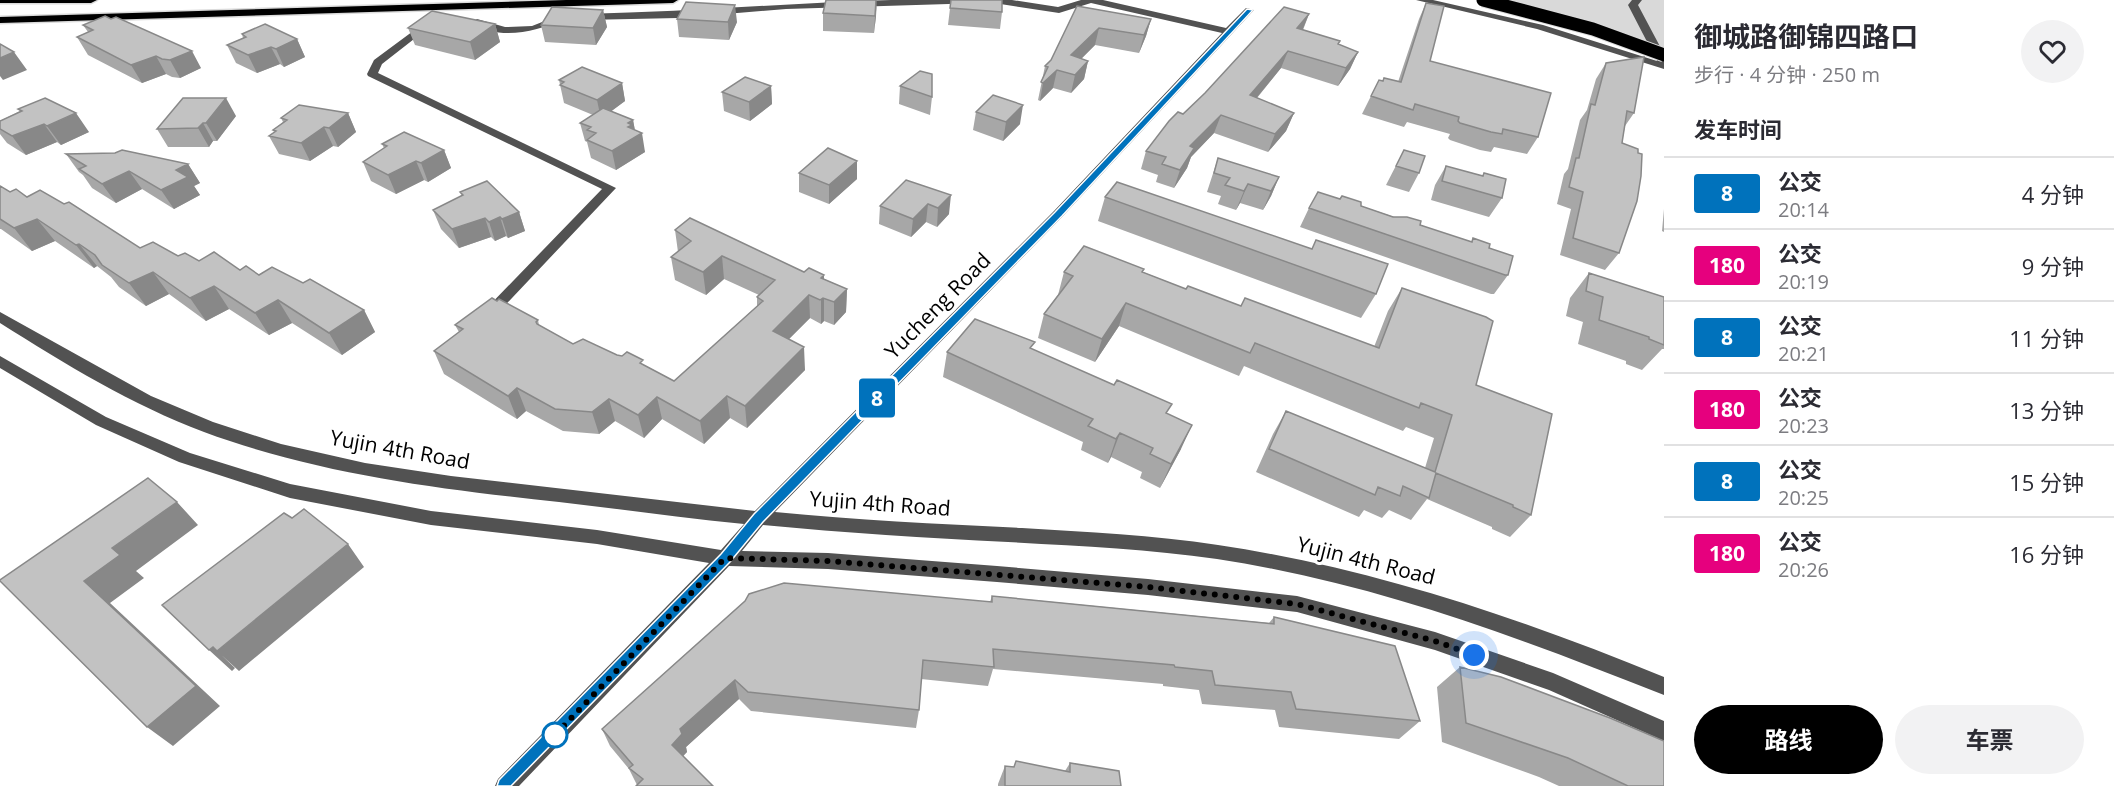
<!DOCTYPE html>
<html lang="zh">
<head>
<meta charset="utf-8">
<style>
  :root { --surface:#fff; --page:#f2f2f3; --text:#2b2b33; --muted:#7c7c81; --line:#e1e1e2; --accent:#000 }
  body { margin:0; font-family:"Open Sans","Noto Sans SC",sans-serif; background:var(--page); color:var(--text); height:100vh; display:flex; flex-direction:column; font-size:22px; white-space:nowrap }
  * { box-sizing:border-box; margin:0 }
  p { font-size:20px; color:var(--muted) }
  .icon { flex:none; width:33px; height:33px; fill:none; stroke:currentColor; stroke-width:2; stroke-linecap:round; stroke-linejoin:round }
  .map { position:relative; flex:1; overflow:hidden }
  .drawer { display:flex; flex-direction:column; background:var(--surface); width:450px }
  .drawer>* { flex:none }
  .badge { padding:0 12px; border-radius:4px; font-size:21px; line-height:39px }
  .you { position:absolute; width:30px; height:30px; margin:-15px; border:4px solid #fff; border-radius:50%; background:#1a73e8; box-shadow:0 0 0 9px #1a73e833 }
  .map>.badge { position:absolute; translate:-50% -50%; box-shadow:0 0 0 3px #fff }
  h2 { padding:0 30px; font-size:22px; line-height:54px }
  .round { display:grid; place-items:center; flex:none; width:63px; height:63px; border-radius:32px; background:var(--page) }
  .overview { display:flex; align-items:center; justify-content:space-between; height:102px; padding:0 30px }
  h1 { font-size:28px; font-weight:700; line-height:45px }
  .action { display:flex; gap:12px; margin-top:auto; padding:12px 30px }
  .action a { flex:1; height:69px; border-radius:36px; background:var(--accent); color:#fff; font-size:24px; font-weight:700; line-height:69px; text-align:center }
  .action a+a { background:var(--page); color:var(--text) }
  ul { padding:0; list-style:none }
  li { display:flex; align-items:center; gap:18px; height:72px; padding:0 30px; border-top:2px solid var(--line) }
  li div { flex:1 }
  li b { display:block; font-size:22px }
  li em { font-style:normal }
  li .badge { min-width:66px; font-weight:700; text-align:center }
  main { display:flex; flex:1; min-height:0 }
  .map>svg:first-child { display:block }
</style>
</head>
<body>
<main>
<div class="map">
<svg width="1664" height="786" viewBox="0 0 1664 786">
  <rect width="100%" height="100%" fill="#fff"/>
  <path fill="#d9d9d9" d="M 1483,0 L 1664,0 L 1664,59 L 1593,29 Z"/>
  <g fill="none" stroke-linecap="round" stroke-linejoin="round">
    <defs>
      <path id="major" d="M 566,0 L 678,0 L 673,3 L 0,23 L 0,17 Z"/>
      <path id="highway" d="M 0,0 L 97,0 L 91,3 L 0,3 Z"/>
    </defs>
    <use href="#major" stroke="#dbdbdb" stroke-width="3"/>
    <use href="#highway" stroke="#dbdbdb" stroke-width="3"/>
    <path fill="#525252" fill-rule="evenodd" d="M 891,0 L 986,0 L 981,3 L 786,9 L 678,18 L 584,20 L 579,17 L 584,14 C 686,12 788,3 891,0 Z
      M 989,0 L 1012,0 L 1058,7 L 1081,0 L 1103,0 L 1226,28 L 1246,8 L 1254,10 L 1062,217 L 775,512 C 857,520 940,524 1022,528 C 1087,532 1153,535 1218,545 C 1372,568 1520,618 1664,677 L 1664,695 C 1517,637 1375,583 1217,559 C 1148,549 1078,546 1008,542 C 927,538 845,533 763,525 L 742,551 L 828,553 L 997,566 L 1148,579 L 1297,596 L 1435,632 L 1553,673 L 1664,721 L 1664,741 L 1549,690 L 1435,650 L 1297,612 L 1148,595 L 997,582 L 828,569 L 729,566 L 519,786 L 495,786 L 498,779 L 709,563 L 597,544 L 431,525 L 290,498 L 179,462 L 96,425 L 0,368 L 0,356 L 106,417 L 190,453 L 290,484 L 431,511 L 597,530 L 721,550 L 744,524 C 682,518 621,509 559,502 C 439,489 318,474 204,432 C 132,405 65,364 0,323 L 0,312 L 151,396 L 213,422 L 281,444 L 365,463 L 451,476 L 755,511 L 1054,211 L 1222,33 L 1091,3 L 1059,13 L 994,3 Z
      M 1416,0 L 1433,0 L 1543,25 L 1657,61 L 1628,5 L 1632,0 L 1642,0 L 1638,5 L 1664,54 L 1664,69 L 1537,29 Z
      M 560,15 L 563,16 L 563,20 C 536,31 499,42 472,22 L 477,19 L 505,27 L 532,26 Z
      M 424,23 L 432,25 L 382,64 L 378,73 L 616,188 L 493,318 L 488,320 L 481,315 L 483,312 L 602,189 L 368,76 L 367,74 L 374,60 Z"/>
    <use href="#major" fill="#000" fill-rule="evenodd"/>
    <use href="#highway" fill="#000" fill-rule="evenodd"/>
    <defs>
      <path id="highway-bridge" d="M 1483,0 L 1593,29 L 1664,55"/>
    </defs>
    <use href="#highway-bridge" stroke="#dbdbdb" stroke-width="15" stroke-linecap="butt"/>
    <use href="#highway-bridge" stroke="#000" stroke-width="13"/>
  </g>
  <path fill="#a7a7a7" d="M 951,0 L 1002,12 L 1000,29 L 948,25 Z
    M 1426,3 L 1430,61 L 1538,137 L 1527,154 L 1494,147 L 1491,152 L 1480,150 L 1450,140 L 1448,138 L 1450,134 L 1407,122 L 1404,127 L 1362,114 L 1371,96 L 1383,81 L 1398,82 L 1419,19 Z
    M 1077,6 L 1151,19 L 1146,36 L 1139,53 L 1095,45 L 1081,59 L 1088,61 L 1084,79 L 1071,93 L 1053,88 L 1040,101 L 1038,100 L 1045,66 L 1051,60 Z
    M 603,10 L 607,27 L 596,45 L 545,42 L 541,25 Z
    M 823,13 L 876,16 L 874,33 L 823,31 Z
    M 1309,14 L 1303,30 L 1358,52 L 1350,69 L 1338,86 L 1281,68 L 1257,98 L 1294,113 L 1286,131 L 1268,152 L 1214,133 L 1191,157 L 1187,168 L 1174,188 L 1156,182 L 1158,175 L 1141,169 L 1146,151 L 1183,114 Z
    M 111,19 L 201,68 L 180,78 L 172,77 L 166,74 L 142,83 L 88,55 L 77,37 L 88,32 L 83,25 Z
    M 677,19 L 737,22 L 729,40 L 679,37 Z
    M 495,24 L 500,42 L 475,60 L 415,45 L 408,28 Z
    M 242,34 L 297,39 L 305,57 L 284,67 L 280,64 L 257,73 L 236,63 L 227,45 L 243,38 Z
    M 1606,63 L 1634,113 L 1625,126 L 1622,143 L 1619,253 L 1605,270 L 1560,255 L 1571,209 L 1557,204 L 1564,174 L 1568,169 L 1580,120 L 1587,110 L 1596,79 Z
    M 559,80 L 622,83 L 625,101 L 611,111 L 633,120 L 635,130 L 645,152 L 616,170 L 591,158 L 587,142 L 585,141 L 580,123 L 593,115 L 564,103 Z
    M 771,86 L 772,104 L 750,121 L 724,111 L 722,92 Z
    M 900,86 L 932,97 L 930,115 L 899,104 Z
    M 18,109 L 89,132 L 61,145 L 57,142 L 26,155 L 7,143 L 0,134 L 0,121 L 20,111 Z
    M 976,112 L 1020,124 L 1003,141 L 973,130 Z
    M 348,113 L 356,132 L 338,147 L 333,146 L 310,161 L 279,154 L 269,136 L 274,132 L 273,130 L 283,122 L 281,118 Z
    M 236,116 L 217,141 L 213,141 L 209,147 L 168,147 L 157,129 Z
    M 382,144 L 444,150 L 451,168 L 428,182 L 424,180 L 396,194 L 371,181 L 363,162 L 384,148 Z
    M 1404,150 L 1419,173 L 1409,192 L 1386,185 Z
    M 66,154 L 188,164 L 200,183 L 194,186 L 200,195 L 174,209 L 142,189 L 116,203 L 92,188 L 83,175 L 79,172 Z
    M 1218,158 L 1279,177 L 1271,196 L 1263,210 L 1240,203 L 1236,210 L 1218,204 L 1221,196 L 1207,192 Z
    M 1446,166 L 1482,176 L 1484,173 L 1502,198 L 1489,217 L 1431,200 L 1435,185 Z
    M 799,173 L 857,179 L 829,204 L 799,192 Z
    M 906,180 L 949,214 L 937,227 L 926,222 L 911,237 L 879,224 L 880,206 Z
    M 0,186 L 10,192 L 27,197 L 140,248 L 240,270 L 259,275 L 303,283 L 364,310 L 375,332 L 342,355 L 292,323 L 269,335 L 229,309 L 206,321 L 169,294 L 146,306 L 119,287 L 111,277 L 97,266 L 94,268 L 55,241 L 32,251 L 1,229 L 0,229 Z
    M 460,192 L 519,212 L 525,231 L 508,238 L 506,236 L 495,241 L 491,237 L 459,248 L 441,229 L 433,210 L 462,196 Z
    M 1105,197 L 1312,249 L 1376,294 L 1361,318 L 1098,221 Z
    M 1361,206 L 1471,242 L 1473,238 L 1489,248 L 1508,275 L 1494,294 L 1491,294 L 1300,227 L 1309,208 Z
    M 1664,209 L 1664,232 L 1662,231 Z
    M 675,230 L 804,272 L 824,279 L 847,289 L 846,312 L 834,325 L 824,321 L 821,324 L 810,318 L 789,339 L 805,370 L 747,428 L 730,418 L 704,444 L 662,419 L 644,438 L 615,421 L 599,434 L 563,431 L 526,411 L 517,419 L 444,374 L 434,351 L 459,332 L 455,325 L 538,320 L 539,325 L 573,344 L 617,355 L 644,365 L 674,381 L 757,306 L 757,297 L 759,295 L 724,279 L 706,295 L 675,280 L 671,257 L 678,252 Z
    M 1064,272 L 1143,272 L 1186,289 L 1241,306 L 1374,347 L 1388,311 L 1402,288 L 1476,385 L 1531,515 L 1510,537 L 1492,529 L 1492,527 L 1427,499 L 1411,520 L 1389,510 L 1382,518 L 1364,510 L 1359,517 L 1256,472 L 1273,434 L 1286,411 L 1425,468 L 1434,438 L 1406,427 L 1403,431 L 1244,366 L 1239,376 L 1119,326 L 1095,362 L 1038,338 L 1044,314 L 1058,295 Z
    M 1589,273 L 1664,297 L 1664,349 L 1662,349 L 1642,370 L 1626,364 L 1626,361 L 1578,344 L 1583,322 L 1566,316 L 1570,298 Z
    M 1033,350 L 1167,414 L 1181,449 L 1160,488 L 1140,478 L 1142,472 L 1111,457 L 1108,463 L 1081,450 L 1083,442 L 943,377 L 947,352 Z
    M 992,596 L 1269,623 L 1274,617 L 1420,721 L 1399,739 L 1279,727 L 1275,710 L 1202,704 L 1199,690 L 1163,686 L 1163,684 L 993,669 L 988,686 L 921,679 L 919,710 L 916,728 L 751,711 L 739,699 L 686,747 L 687,752 L 637,785 L 629,769 L 610,746 L 602,729 L 745,601 L 990,602 Z
    M 1460,667 L 1664,786 L 1559,786 L 1539,777 L 1442,742 L 1437,687 Z
    M 1070,763 L 1121,786 L 998,786 L 998,784 L 1005,766 L 1065,771 Z"/>
  <path fill="#888" d="M 877,0 L 876,16 L 874,33 L 875,16 Z
    M 735,5 L 737,22 L 729,40 L 728,22 Z
    M 603,10 L 607,27 L 596,45 L 593,28 Z
    M 1309,14 L 1302,31 L 1297,28 Z
    M 1151,19 L 1146,36 L 1139,53 L 1144,35 Z
    M 495,24 L 500,42 L 475,60 L 470,42 Z
    M 1099,28 L 1095,45 L 1067,73 L 1071,55 Z
    M 297,39 L 305,57 L 284,67 L 276,49 Z
    M 271,47 L 280,64 L 257,73 L 248,55 Z
    M 192,51 L 201,68 L 180,78 L 170,60 Z
    M 1288,51 L 1281,68 L 1244,113 L 1250,95 Z
    M 14,52 L 27,70 L 3,80 L 0,76 L 0,58 Z
    M 1358,52 L 1350,69 L 1338,86 L 1346,68 Z
    M 156,56 L 166,74 L 142,83 L 131,65 Z
    M 1088,61 L 1084,79 L 1071,93 L 1075,75 Z
    M 1057,70 L 1053,88 L 1040,101 L 1043,83 Z
    M 622,83 L 625,101 L 601,119 L 597,100 Z
    M 771,86 L 772,104 L 750,121 L 749,102 Z
    M 226,98 L 236,116 L 217,141 L 206,123 Z
    M 1023,105 L 1020,124 L 1003,141 L 1006,122 Z
    M 76,113 L 89,132 L 61,145 L 47,126 Z
    M 348,113 L 356,132 L 338,147 L 329,128 Z
    M 1294,113 L 1286,131 L 1268,152 L 1275,134 Z
    M 1221,115 L 1214,133 L 1191,157 L 1187,168 L 1174,188 L 1180,170 L 1190,146 Z
    M 633,120 L 636,137 L 642,133 L 645,152 L 616,170 L 612,151 L 628,123 Z
    M 203,123 L 213,141 L 209,147 L 198,128 Z
    M 44,124 L 57,142 L 26,155 L 12,136 Z
    M 324,127 L 333,146 L 310,161 L 301,143 Z
    M 444,150 L 451,168 L 428,182 L 421,163 Z
    M 416,161 L 424,180 L 396,194 L 388,175 Z
    M 857,161 L 857,179 L 829,204 L 829,185 Z
    M 188,164 L 200,183 L 194,186 L 200,195 L 174,209 L 161,190 L 176,170 Z
    M 129,171 L 142,189 L 116,203 L 102,184 Z
    M 1279,177 L 1271,196 L 1263,210 L 1271,191 Z
    M 1248,184 L 1240,203 L 1236,210 L 1244,191 Z
    M 951,195 L 949,214 L 937,227 L 938,208 Z
    M 928,204 L 926,222 L 911,237 L 913,219 Z
    M 519,212 L 525,231 L 508,238 L 502,219 Z
    M 500,217 L 506,236 L 495,241 L 489,222 Z
    M 485,218 L 491,237 L 459,248 L 452,229 Z
    M 37,219 L 55,241 L 32,251 L 14,228 Z
    M 79,244 L 97,266 L 94,268 L 76,245 Z
    M 722,256 L 724,279 L 706,295 L 703,272 Z
    M 153,272 L 169,294 L 146,306 L 129,283 Z
    M 824,275 L 824,321 L 821,324 L 821,278 Z
    M 214,286 L 229,309 L 206,321 L 190,298 Z
    M 847,289 L 846,312 L 834,325 L 834,302 Z
    M 809,295 L 810,318 L 774,354 L 773,331 Z
    M 278,300 L 292,323 L 269,335 L 255,313 Z
    M 1126,303 L 1119,326 L 1095,362 L 1102,339 Z
    M 364,310 L 375,332 L 342,355 L 329,333 Z
    M 804,347 L 805,370 L 747,428 L 745,406 Z
    M 517,388 L 526,411 L 517,419 L 508,396 Z
    M 727,396 L 730,418 L 704,444 L 700,421 Z
    M 657,397 L 662,419 L 644,438 L 638,415 Z
    M 609,399 L 615,421 L 599,434 L 592,412 Z
    M 1192,425 L 1181,449 L 1160,488 L 1171,464 Z
    M 1120,433 L 1111,457 L 1108,463 L 1116,439 Z
    M 177,502 L 198,525 L 136,571 L 144,578 L 110,603 L 220,706 L 173,746 L 147,727 L 84,581 L 112,548 Z
    M 348,544 L 364,567 L 239,671 L 217,651 Z
    M 213,647 L 235,668 L 232,671 L 209,650 Z
    M 735,680 L 739,699 L 686,747 L 687,752 L 678,762 L 672,745 L 680,729 Z"/>
  <path fill="#c2c2c2" stroke="#888" stroke-width="1.5" d="M 826,0 L 876,0 L 875,16 L 823,13 Z
    M 951,0 L 1002,0 L 1002,12 L 950,8 Z
    M 686,2 L 735,5 L 728,22 L 677,19 Z
    M 1426,3 L 1444,6 L 1430,61 L 1551,93 L 1538,137 L 1503,129 L 1502,134 L 1491,132 L 1460,123 L 1458,121 L 1459,117 L 1415,104 L 1413,110 L 1371,96 L 1379,80 L 1383,81 L 1384,78 L 1401,82 Z
    M 1077,6 L 1151,19 L 1144,35 L 1099,28 L 1071,55 L 1088,61 L 1075,75 L 1057,70 L 1043,83 L 1041,82 L 1048,67 L 1045,66 L 1051,60 Z
    M 552,7 L 603,10 L 593,28 L 541,25 Z
    M 1284,7 L 1309,14 L 1297,28 L 1340,41 L 1338,44 L 1358,52 L 1346,68 L 1288,51 L 1250,95 L 1294,113 L 1275,134 L 1221,115 L 1190,146 L 1194,148 L 1193,150 L 1180,170 L 1162,164 L 1166,157 L 1146,151 L 1169,121 L 1178,112 L 1183,114 L 1205,93 Z
    M 432,11 L 495,24 L 470,42 L 408,28 Z
    M 105,16 L 111,19 L 116,17 L 192,51 L 170,60 L 162,59 L 156,56 L 131,65 L 77,37 L 93,30 L 83,25 Z
    M 265,24 L 297,39 L 276,49 L 271,47 L 248,55 L 227,45 L 246,37 L 242,34 Z
    M 0,44 L 14,52 L 0,58 Z
    M 1644,57 L 1634,113 L 1627,111 L 1622,143 L 1638,149 L 1638,153 L 1642,154 L 1641,176 L 1637,201 L 1619,253 L 1573,238 L 1583,192 L 1569,187 L 1576,158 L 1579,158 L 1591,104 L 1595,105 L 1606,63 Z
    M 582,67 L 622,83 L 597,100 L 560,85 L 564,82 L 559,80 Z
    M 920,71 L 932,74 L 932,97 L 900,86 Z
    M 745,77 L 771,86 L 749,102 L 722,92 Z
    M 993,95 L 1023,105 L 1006,122 L 976,112 Z
    M 45,98 L 76,113 L 47,126 L 44,124 L 12,136 L 0,129 L 0,121 L 22,111 L 18,109 Z
    M 183,98 L 226,98 L 206,123 L 203,123 L 198,128 L 157,129 Z
    M 299,105 L 348,113 L 329,128 L 324,127 L 301,143 L 269,136 L 276,131 L 273,130 L 287,120 L 281,118 Z
    M 603,108 L 633,120 L 628,123 L 632,125 L 628,127 L 642,133 L 612,151 L 587,140 L 596,133 L 587,130 L 591,127 L 580,123 Z
    M 404,132 L 444,150 L 421,163 L 416,161 L 388,175 L 363,162 L 387,146 L 382,144 Z
    M 828,148 L 857,161 L 829,185 L 799,173 Z
    M 122,150 L 188,164 L 176,170 L 188,177 L 161,190 L 129,171 L 102,184 L 79,169 L 86,166 L 66,154 L 115,153 Z
    M 1404,150 L 1425,156 L 1419,173 L 1396,166 Z
    M 1218,158 L 1279,177 L 1271,191 L 1248,184 L 1244,191 L 1225,185 L 1230,178 L 1214,173 Z
    M 1446,166 L 1483,176 L 1484,173 L 1506,179 L 1502,198 L 1442,181 Z
    M 906,180 L 951,195 L 938,208 L 928,204 L 913,219 L 880,206 Z
    M 487,181 L 519,212 L 502,219 L 500,217 L 489,222 L 485,218 L 452,229 L 433,210 L 463,195 L 460,192 Z
    M 1117,182 L 1312,249 L 1316,240 L 1388,264 L 1376,294 L 1105,197 Z
    M 0,186 L 10,192 L 16,189 L 27,197 L 40,190 L 64,204 L 69,202 L 140,248 L 153,242 L 178,256 L 185,253 L 199,261 L 214,252 L 240,270 L 246,266 L 259,275 L 272,267 L 303,283 L 310,279 L 364,310 L 329,333 L 278,300 L 255,313 L 214,286 L 190,298 L 153,272 L 129,283 L 102,265 L 95,255 L 79,244 L 76,245 L 37,219 L 14,228 L 0,219 Z
    M 1318,192 L 1340,199 L 1342,196 L 1361,202 L 1361,206 L 1393,217 L 1407,217 L 1421,221 L 1420,225 L 1472,242 L 1473,238 L 1490,244 L 1489,248 L 1513,256 L 1508,275 L 1505,275 L 1309,208 Z
    M 690,218 L 804,272 L 809,268 L 824,275 L 821,278 L 847,289 L 834,302 L 823,298 L 820,300 L 809,295 L 773,331 L 804,347 L 745,406 L 727,396 L 700,421 L 657,397 L 638,415 L 609,399 L 592,412 L 555,409 L 517,388 L 508,396 L 434,351 L 463,329 L 455,325 L 492,298 L 497,301 L 499,299 L 538,320 L 536,322 L 537,324 L 573,344 L 583,339 L 617,355 L 622,356 L 627,352 L 643,360 L 640,363 L 674,381 L 763,301 L 757,297 L 775,280 L 722,256 L 703,272 L 671,257 L 691,241 L 675,230 Z
    M 1084,246 L 1144,269 L 1142,272 L 1186,289 L 1188,286 L 1241,306 L 1245,298 L 1379,348 L 1402,288 L 1486,317 L 1493,321 L 1476,385 L 1552,414 L 1531,515 L 1513,507 L 1513,505 L 1436,473 L 1429,498 L 1403,486 L 1400,496 L 1378,487 L 1375,495 L 1269,449 L 1286,411 L 1435,472 L 1452,415 L 1421,403 L 1419,408 L 1255,343 L 1250,353 L 1126,303 L 1102,339 L 1044,314 L 1073,276 L 1064,272 Z
    M 1589,273 L 1664,297 L 1664,345 L 1649,339 L 1649,337 L 1599,320 L 1603,297 L 1586,291 Z
    M 975,319 L 1035,342 L 1030,348 L 1114,385 L 1117,380 L 1172,404 L 1166,413 L 1192,425 L 1171,464 L 1150,454 L 1153,448 L 1120,433 L 1116,439 L 1088,426 L 1093,419 L 947,352 Z
    M 148,478 L 177,502 L 112,548 L 120,555 L 84,581 L 196,686 L 147,727 L 0,581 L 0,580 Z
    M 304,509 L 348,544 L 217,651 L 213,647 L 209,650 L 162,605 L 284,513 L 292,518 Z
    M 784,583 L 992,602 L 992,596 L 1274,624 L 1274,617 L 1395,646 L 1420,721 L 1296,709 L 1291,692 L 1215,685 L 1212,671 L 1175,667 L 1174,665 L 993,649 L 994,667 L 923,660 L 919,710 L 748,692 L 735,680 L 680,729 L 682,734 L 672,745 L 713,786 L 636,786 L 643,779 L 629,768 L 633,765 L 602,729 L 745,601 L 749,594 Z
    M 1460,667 L 1501,677 L 1610,718 L 1664,741 L 1664,786 L 1628,786 L 1568,758 L 1466,723 Z
    M 1016,761 L 1070,772 L 1070,763 L 1119,771 L 1121,786 L 1005,786 L 1005,766 L 1014,767 Z"/>
  <path fill="#0072bc" stroke="#fff" stroke-width="1.5" d="M 1247,9 L 1253,10 L 1062,216 L 763,522 L 730,562 L 511,786 L 497,786 L 499,780 L 721,554 L 754,514 L 1055,212 Z"/>
  <g fill="none" stroke-linecap="round" stroke-linejoin="round">
    <path stroke="#000" stroke-width="6" stroke-dasharray="0 10.8" d="M 555,735 L 552,738 L 725,558 L 828,561 L 976,573 L 1148,587 L 1297,604 L 1435,641 L 1474,655"/>
  </g>
  <circle fill="#fff" stroke="#0072bc" stroke-width="3" cx="555" cy="735" r="12"/>
  <g text-anchor="middle" stroke-width="6" stroke-linejoin="round" paint-order="stroke">
    <g font-size="21" fill="#000" stroke="#fff">
      <text transform="translate(938 306) rotate(-45)" y="7">Yucheng Road</text>
      <text transform="translate(400 450) rotate(10)" y="7">Yujin 4th Road</text>
      <text transform="translate(880 504) rotate(4)" y="7">Yujin 4th Road</text>
      <text transform="translate(1366 561) rotate(14)" y="7">Yujin 4th Road</text>
    </g>
  </g>
</svg>
<div class="you" style="left:1474px;top:655px"></div>
<b class="badge" style="left:877px;top:398px;background:#0072bc;color:#fff">8</b>
</div>
<section class="drawer">
<div class="overview"><div><h1>御城路御锦四路口</h1><p>步行 · 4 分钟 · 250 m</p></div><a class="round"><svg class="icon" aria-label="heart" viewBox="0 0 24 24"><path d="M12 20l-8-8c-3-5 5-10 8-4 3-6 11-1 8 4z"/></svg></a></div>
<h2>发车时间</h2>
<ul>
<li><span class="badge" style="background:#0072bc;color:#fff">8</span><div><b>公交</b><p>20:14</p></div><em>4 分钟</em></li>
<li><span class="badge" style="background:#e6007e;color:#fff">180</span><div><b>公交</b><p>20:19</p></div><em>9 分钟</em></li>
<li><span class="badge" style="background:#0072bc;color:#fff">8</span><div><b>公交</b><p>20:21</p></div><em>11 分钟</em></li>
<li><span class="badge" style="background:#e6007e;color:#fff">180</span><div><b>公交</b><p>20:23</p></div><em>13 分钟</em></li>
<li><span class="badge" style="background:#0072bc;color:#fff">8</span><div><b>公交</b><p>20:25</p></div><em>15 分钟</em></li>
<li><span class="badge" style="background:#e6007e;color:#fff">180</span><div><b>公交</b><p>20:26</p></div><em>16 分钟</em></li>
</ul>
<div class="action"><a>路线</a><a>车票</a></div>
</section>
</main>
</body>
</html>
